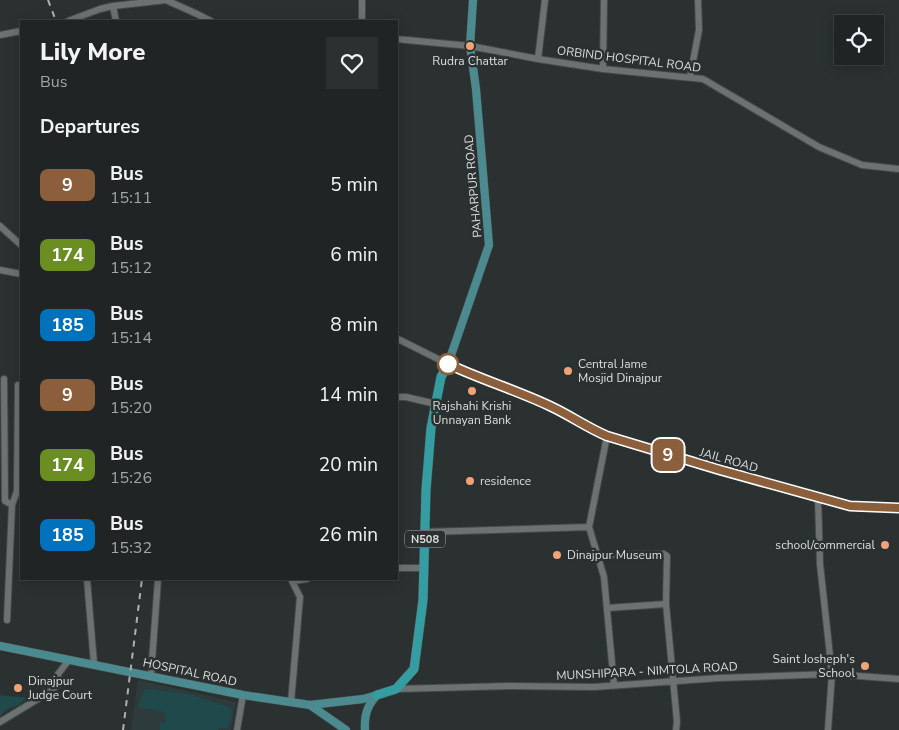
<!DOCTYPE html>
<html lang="en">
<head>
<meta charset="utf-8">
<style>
  :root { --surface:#202424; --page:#2d3031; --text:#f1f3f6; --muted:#a2a4a6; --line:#3d4141 }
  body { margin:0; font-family:"Nunito Sans",sans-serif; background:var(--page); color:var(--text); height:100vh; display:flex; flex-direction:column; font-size:19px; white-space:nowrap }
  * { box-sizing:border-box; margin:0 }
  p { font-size:16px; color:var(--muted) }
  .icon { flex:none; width:28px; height:28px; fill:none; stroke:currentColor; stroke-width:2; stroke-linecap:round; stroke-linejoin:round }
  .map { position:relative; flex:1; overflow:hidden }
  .drawer { position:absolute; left:20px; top:20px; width:378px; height:560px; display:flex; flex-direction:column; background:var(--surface); border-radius:0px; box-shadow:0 2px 12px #0003,0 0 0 1px var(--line) }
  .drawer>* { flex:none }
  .badge { padding:0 10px; border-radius:8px; font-size:18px; line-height:32px }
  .tools { position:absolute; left:834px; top:15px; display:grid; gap:10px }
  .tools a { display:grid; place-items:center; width:50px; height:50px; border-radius:0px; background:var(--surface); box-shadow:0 2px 12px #0003,0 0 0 1px var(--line); font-size:25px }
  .map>.badge { position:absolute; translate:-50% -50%; box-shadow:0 0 0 2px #fff }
  h2 { padding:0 20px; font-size:19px; line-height:45px }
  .round { display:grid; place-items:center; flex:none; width:52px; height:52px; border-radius:0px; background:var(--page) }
  .headline { display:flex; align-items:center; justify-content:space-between; height:85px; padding:0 20px }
  h1 { font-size:24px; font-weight:800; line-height:38px }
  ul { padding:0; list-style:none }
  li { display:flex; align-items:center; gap:15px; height:70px; padding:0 20px }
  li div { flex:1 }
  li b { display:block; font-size:19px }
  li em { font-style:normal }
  li .badge { min-width:55px; font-weight:700; text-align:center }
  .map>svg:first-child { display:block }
</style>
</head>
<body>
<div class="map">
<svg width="899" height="730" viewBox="0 0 899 730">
  <rect width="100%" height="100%" fill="#2b3030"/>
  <path fill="#2e3b3c" d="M 138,680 L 236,702 L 231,730 L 131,730 Z"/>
  <path fill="#1f494b" d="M 151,689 L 192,695 L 229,707 L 232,710 L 231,721 L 227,728 L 218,728 L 218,730 L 160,730 L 160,723 L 165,723 L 166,712 L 138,707 L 142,694 L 145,690 Z
    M 0,695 L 31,698 L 24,700 L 19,705 L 5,711 L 0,716 Z"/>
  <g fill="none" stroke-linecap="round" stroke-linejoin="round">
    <defs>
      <path id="minor" d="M 113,6 L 116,21
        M 68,21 L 100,9 L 113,6 L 166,0 L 197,14 L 211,21
        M 362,21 L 362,0
        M 0,35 L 21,31
        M 396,39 L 470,46 L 538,59 L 603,69 L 703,79 L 819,147 L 862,165 L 899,169
        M 538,59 L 545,0
        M 603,69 L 604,0
        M 690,77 L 699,30 L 698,0
        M 0,226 L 21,245
        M 0,270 L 21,274
        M 396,338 L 448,364
        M 4,379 L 5,501 L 12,505
        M 396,397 L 406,397 L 436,404
        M 607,436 L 589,527 L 604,577 L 614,685
        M 818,498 L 820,564 L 832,674 L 828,730
        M 425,532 L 589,527
        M 597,555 L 664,554 L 667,556 L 666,604 L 677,722 L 676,730
        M 396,568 L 424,568
        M 87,579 L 94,664
        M 291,579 L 300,597 L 291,702
        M 293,581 L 307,579
        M 607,608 L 666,604
        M 7,620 L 12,505 L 17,491 L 18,385
        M 151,675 L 158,579
        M 396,689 L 509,686 L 594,687 L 719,678 L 832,674 L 899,679
        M 0,722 L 51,691 L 58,685 L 58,674 L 69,660
        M 237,730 L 243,695"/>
      <path id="major" d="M 448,364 L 489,245 L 476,89 L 470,46 L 473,0
        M 0,646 L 243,695 L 310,705 L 363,699 L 377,695
        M 310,705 L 346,730
        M 365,730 C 364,715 367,706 377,695"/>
      <path id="highway" d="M 377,695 L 396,689 L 414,669 L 423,600 L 426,490 L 431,428 L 441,377 L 448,364 C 482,381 519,391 552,407 C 571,416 588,428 607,436 L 720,471 L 850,506 L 899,508"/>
    </defs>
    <use href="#minor" stroke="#484b4b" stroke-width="8"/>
    <use href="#major" stroke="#484b4b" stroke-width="9"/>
    <use href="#highway" stroke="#484b4b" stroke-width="10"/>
    <use href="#minor" stroke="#6c7272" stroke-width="6"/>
    <use href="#major" stroke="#4b8b8f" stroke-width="8"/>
    <use href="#highway" stroke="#359ca2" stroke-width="9"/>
    <path stroke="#adb1b1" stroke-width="2" stroke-dasharray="6 6" stroke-linecap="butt" d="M 48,0 L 56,21
      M 123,730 L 142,579"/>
  </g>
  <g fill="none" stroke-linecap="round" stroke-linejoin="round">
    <defs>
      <path id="line" d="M 448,364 C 482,380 519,391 552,407 C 571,416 588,428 607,436 L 720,470 L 850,506 L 899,508"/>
    </defs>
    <use href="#line" stroke="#fff" stroke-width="11"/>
    <use href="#line" stroke="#8b5e3c" stroke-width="8"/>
  </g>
  <g fill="#efa377" stroke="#2b3030" stroke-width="2">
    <circle cx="470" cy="46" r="5"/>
    <circle cx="568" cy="371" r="5"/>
    <circle cx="472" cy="391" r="5"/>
    <circle cx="470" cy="481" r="5"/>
    <circle cx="885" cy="545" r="5"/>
    <circle cx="557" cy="555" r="5"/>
    <circle cx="865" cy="666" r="5"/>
    <circle cx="18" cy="688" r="5"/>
  </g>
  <circle fill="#fff" stroke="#8b5e3c" stroke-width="2.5" cx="448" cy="364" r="10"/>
  <g text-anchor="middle" stroke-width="5" stroke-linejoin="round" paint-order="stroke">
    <rect fill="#2b3030" stroke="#a6aaaa" stroke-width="1" x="405" y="530.5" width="40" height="17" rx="4"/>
    <g font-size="11" font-weight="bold" fill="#dbdede">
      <text x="425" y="543">N508</text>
    </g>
    <g font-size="12" fill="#dbdede" stroke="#2b3030">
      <text transform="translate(629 59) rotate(7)" y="4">ORBIND HOSPITAL ROAD</text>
      <text transform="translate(473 186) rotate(-95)" y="4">PAHARPUR ROAD</text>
      <text transform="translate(729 460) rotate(16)" y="4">JAIL ROAD</text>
      <text transform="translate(647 671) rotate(-3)" y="4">MUNSHIPARA - NIMTOLA ROAD</text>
      <text transform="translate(190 672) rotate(12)" y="4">HOSPITAL ROAD</text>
    </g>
    <g font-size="12" fill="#dbdede" stroke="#2b3030" text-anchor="start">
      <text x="470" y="65" text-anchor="middle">Rudra Chattar</text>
      <text x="578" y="368">Central Jame<tspan x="578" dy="14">Mosjid Dinajpur</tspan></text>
      <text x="472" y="410" text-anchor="middle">Rajshahi Krishi<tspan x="472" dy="14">Unnayan Bank</tspan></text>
      <text x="480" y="485">residence</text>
      <text x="875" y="549" text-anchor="end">school/commercial</text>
      <text x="567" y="559">Dinajpur Museum</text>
      <text x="855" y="663" text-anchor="end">Saint Josheph's<tspan x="855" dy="14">School</tspan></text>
      <text x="28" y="685">Dinajpur<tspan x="28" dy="14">Judge Court</tspan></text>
    </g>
  </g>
</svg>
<div class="tools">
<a><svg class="icon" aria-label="locate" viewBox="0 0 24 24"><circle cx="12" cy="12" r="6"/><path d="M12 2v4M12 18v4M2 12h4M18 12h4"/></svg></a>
</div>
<b class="badge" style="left:668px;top:455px;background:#8b5e3c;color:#fff">9</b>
<section class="drawer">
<div class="headline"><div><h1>Lily More</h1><p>Bus</p></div><a class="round"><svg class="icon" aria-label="heart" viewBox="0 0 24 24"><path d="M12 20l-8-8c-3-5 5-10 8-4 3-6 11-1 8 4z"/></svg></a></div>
<h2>Departures</h2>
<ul>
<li><span class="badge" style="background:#8b5e3c;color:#fff">9</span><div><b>Bus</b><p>15:11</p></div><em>5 min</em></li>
<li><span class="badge" style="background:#6b8e23;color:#fff">174</span><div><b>Bus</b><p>15:12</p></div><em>6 min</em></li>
<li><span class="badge" style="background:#0072bc;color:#fff">185</span><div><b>Bus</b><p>15:14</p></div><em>8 min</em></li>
<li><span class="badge" style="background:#8b5e3c;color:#fff">9</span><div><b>Bus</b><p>15:20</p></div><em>14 min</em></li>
<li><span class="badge" style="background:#6b8e23;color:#fff">174</span><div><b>Bus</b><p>15:26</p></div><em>20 min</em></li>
<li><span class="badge" style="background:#0072bc;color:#fff">185</span><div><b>Bus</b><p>15:32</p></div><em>26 min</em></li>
</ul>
</section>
</div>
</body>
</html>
